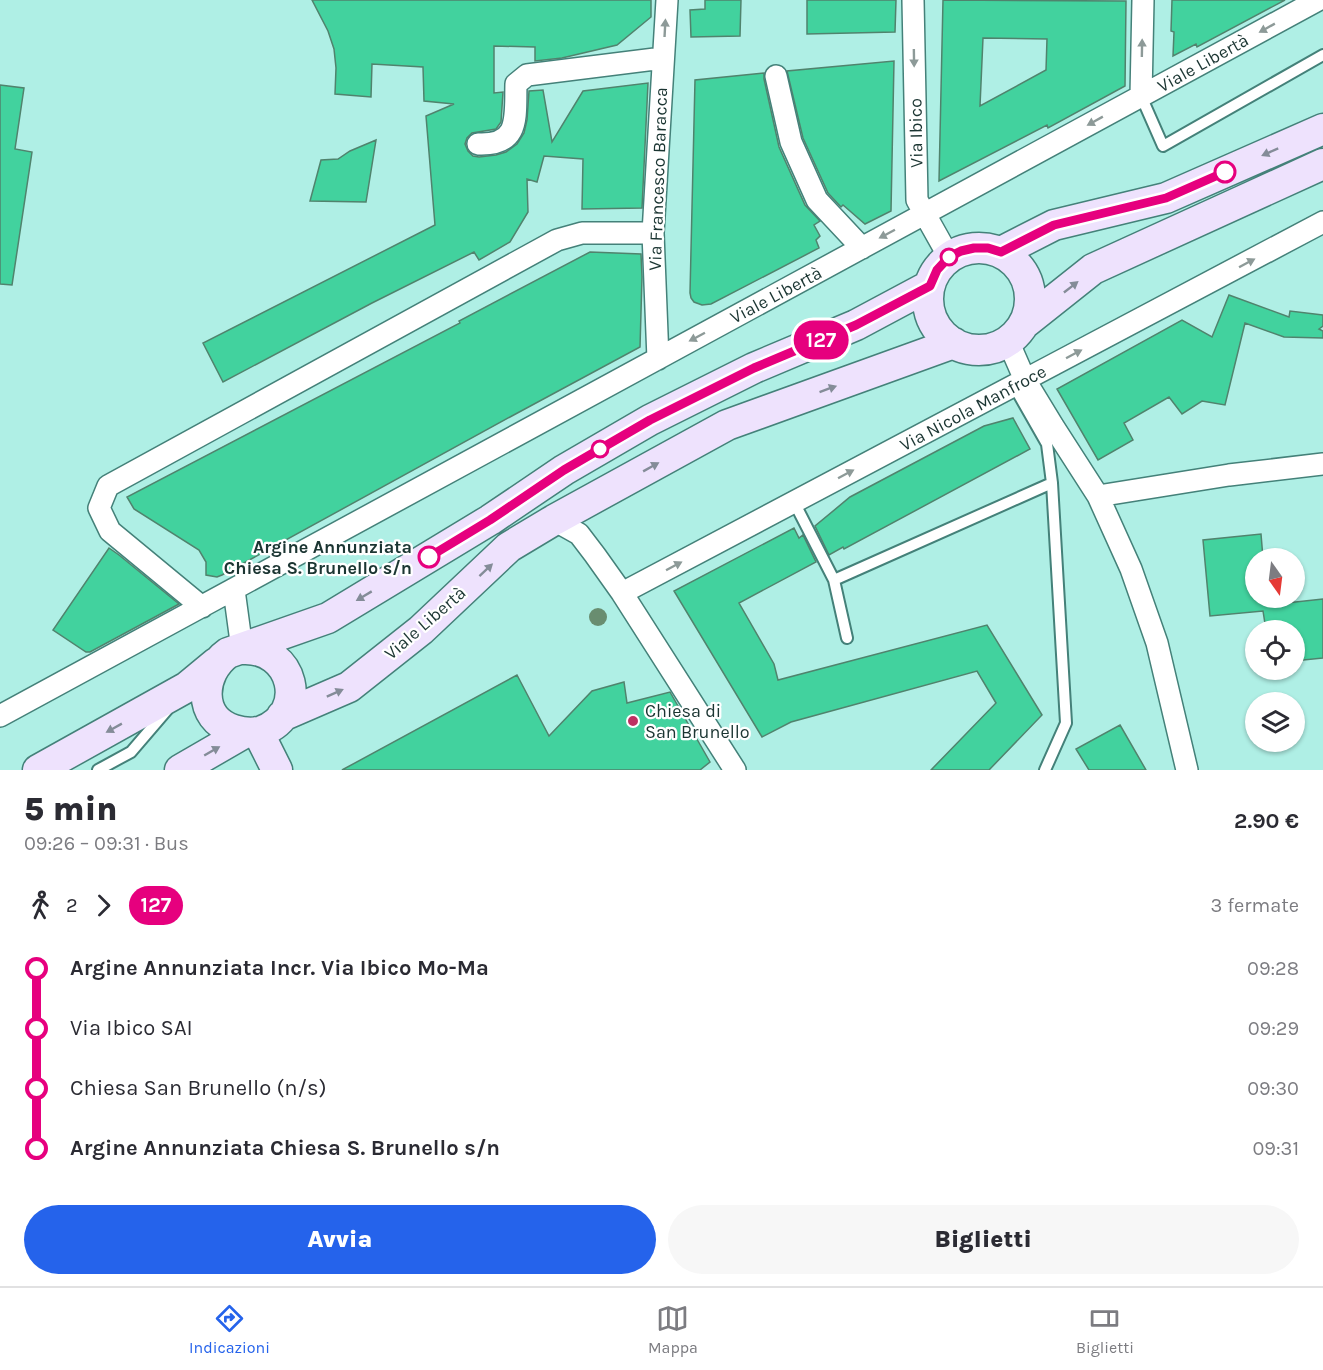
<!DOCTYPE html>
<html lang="it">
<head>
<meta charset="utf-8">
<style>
  :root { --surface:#fff; --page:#f7f7f7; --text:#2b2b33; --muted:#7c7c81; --line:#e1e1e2; --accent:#2563eb }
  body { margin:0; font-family:Karla,sans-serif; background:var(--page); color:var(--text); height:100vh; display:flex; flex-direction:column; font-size:22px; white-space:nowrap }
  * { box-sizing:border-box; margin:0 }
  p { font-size:20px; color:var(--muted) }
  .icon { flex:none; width:33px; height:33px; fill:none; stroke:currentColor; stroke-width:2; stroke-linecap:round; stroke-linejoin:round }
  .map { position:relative; height:770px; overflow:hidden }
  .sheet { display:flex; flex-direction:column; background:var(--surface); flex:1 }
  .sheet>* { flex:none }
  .badge { padding:0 12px; border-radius:20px; font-size:21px; line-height:39px }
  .needle { width:39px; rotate:166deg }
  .tools { position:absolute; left:1245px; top:548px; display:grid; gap:12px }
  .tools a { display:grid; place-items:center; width:60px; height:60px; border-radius:50%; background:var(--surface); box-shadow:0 2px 4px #0004; font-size:30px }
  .map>.badge { position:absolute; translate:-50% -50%; box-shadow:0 0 0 3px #fff }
  .legs { display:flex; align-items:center; gap:9px; height:66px; padding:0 24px; font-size:20px }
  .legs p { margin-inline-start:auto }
  .summary { display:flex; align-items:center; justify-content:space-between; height:102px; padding:0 24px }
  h1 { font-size:33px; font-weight:800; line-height:45px }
  .action { display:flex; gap:12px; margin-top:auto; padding:12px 24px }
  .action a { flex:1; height:69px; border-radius:36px; background:var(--accent); color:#fff; font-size:24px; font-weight:800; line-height:69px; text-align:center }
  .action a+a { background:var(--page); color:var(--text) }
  ul { padding:0 24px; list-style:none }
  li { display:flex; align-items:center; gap:21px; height:60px; font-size:22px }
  li i { display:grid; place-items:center; width:9px; height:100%; margin:0 8px; background:currentColor }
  li i::after { content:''; width:15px; height:15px; margin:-8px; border:4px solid; border-radius:50%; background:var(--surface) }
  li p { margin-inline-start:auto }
  li:first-child i { background:linear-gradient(#0000 50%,currentColor 0) }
  li:last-child i { background:linear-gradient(currentColor 50%,#0000 0) }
  .tabs { display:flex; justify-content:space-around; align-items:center; height:84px; border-top:2px solid var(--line); background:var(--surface); font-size:16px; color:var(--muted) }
  .tabs a { display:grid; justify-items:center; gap:3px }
  .tabs .active { color:var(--accent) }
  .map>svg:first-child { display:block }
</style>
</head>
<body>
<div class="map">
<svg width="1323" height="770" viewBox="0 0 1323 770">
  <rect width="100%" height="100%" fill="#afefe5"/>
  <path fill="#42d29e" stroke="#50836d" stroke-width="1.5" fill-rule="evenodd" d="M 312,0 L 651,0 L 651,17 L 617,45 L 562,58 L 535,61 L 535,47 L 494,46 L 494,93 L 503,92 L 501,122 L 496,129 L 472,133 L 467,138 L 465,144 L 468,151 L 473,156 L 479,157 L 496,155 L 506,152 L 517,144 L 524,133 L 527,120 L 529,91 L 543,90 L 552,142 L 583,91 L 648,83 L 642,208 L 582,209 L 583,159 L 544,156 L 537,182 L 527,179 L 528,212 L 510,242 L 479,260 L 474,252 L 372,303 L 223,382 L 203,343 L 435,225 L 426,116 L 454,104 L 424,101 L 423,67 L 372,64 L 371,97 L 335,94 L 336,68 L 334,49 L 328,31 Z
    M 705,0 L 741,0 L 740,36 L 691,37 L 690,10 L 705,9 Z
    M 807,0 L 896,0 L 895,32 L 807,34 Z
    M 943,0 L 1126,1 L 1125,86 L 1048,128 L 1047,125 L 939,181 ZM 983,38 L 1047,39 L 1046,70 L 980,106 Z
    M 1172,0 L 1285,0 L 1197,47 L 1196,44 L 1173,56 L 1174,32 L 1171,31 Z
    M 894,61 L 891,211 L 865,224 L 843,205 L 841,207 L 828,193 L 803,138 L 787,71 Z
    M 764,73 L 764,79 L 779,147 L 805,205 L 820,221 L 814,225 L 820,236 L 816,240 L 819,248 L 711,304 L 702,305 L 694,302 L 691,298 L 690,293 L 695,80 Z
    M 0,85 L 24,88 L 15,149 L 32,152 L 12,285 L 0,284 Z
    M 376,140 L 366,202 L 310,201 L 321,160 L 338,159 L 350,151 Z
    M 590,252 L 641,254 L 642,277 L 640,347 L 510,417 L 222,575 L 217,577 L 206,575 L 206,562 L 199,550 L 134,509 L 127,497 L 460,323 L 459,321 Z
    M 1229,295 L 1289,317 L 1290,311 L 1323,315 L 1323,326 L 1319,329 L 1323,331 L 1323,338 L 1284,337 L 1245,323 L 1225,405 L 1202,401 L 1182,414 L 1169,397 L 1124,423 L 1133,440 L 1098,460 L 1057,389 L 1182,320 L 1212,337 Z
    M 1013,418 L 1030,449 L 844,549 L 843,547 L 829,555 L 815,526 L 850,497 L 984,426 Z
    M 794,528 L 799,538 L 803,535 L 816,562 L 739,603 L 774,664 L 778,680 L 987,625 L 1042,715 L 989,770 L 931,770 L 996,703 L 977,671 L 791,722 L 762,737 L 674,591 Z
    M 1261,534 L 1263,558 L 1256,558 L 1256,597 L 1267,597 L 1268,605 L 1323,599 L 1323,658 L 1294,661 L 1294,630 L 1266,630 L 1263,611 L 1210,616 L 1203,540 Z
    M 109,548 L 119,555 L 179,604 L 90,652 L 86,652 L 53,630 Z
    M 517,675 L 549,736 L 592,691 L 624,682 L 627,703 L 670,692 L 710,762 L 700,770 L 342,770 Z
    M 1120,725 L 1146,770 L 1089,770 L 1076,749 Z"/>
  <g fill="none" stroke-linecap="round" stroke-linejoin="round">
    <defs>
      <path id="lane" d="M 1141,96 L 1163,146 L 1323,55
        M 1014,386 L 1047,444 L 1052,483 L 1066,723 L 1045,770
        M 794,502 L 834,580 L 847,638
        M 834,580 L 1052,483
        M 98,770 L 131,752 L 167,710"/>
      <path id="street" d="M 913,0 L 917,200 L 949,257
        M 776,76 L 791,142 L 817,200 L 862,248
        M 1141,96 L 1143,0
        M 478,144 C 521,146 515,116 516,84 L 527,75 L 663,58
        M 1008,341 L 1025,380 L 1053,426 L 1098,496 L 1131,569 L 1157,643 L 1187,770
        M 658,359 L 653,233 L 667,0
        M 1098,496 L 1229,475 L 1323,464
        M 554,520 L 579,534 L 595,555 L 622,593 L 735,770
        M 234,590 L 242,649
        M 622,593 L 1323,222
        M 202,607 L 110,531 L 99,508 L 108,486 L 557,240 L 582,233 L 653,233
        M 0,716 L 1318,0"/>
      <path id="secondary" d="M928 299a51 51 0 1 1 102 0a51 51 0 1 1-102 0Z
        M 1001,252 L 1054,225 L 1166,198 L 1323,129
        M 1025,323 L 1093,269 L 1323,164
        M 242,649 C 294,646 310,713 262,731 C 252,734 244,733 234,730 C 197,719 200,673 228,653 L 328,618 L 490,520 L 564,470 L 650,420 L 754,368 L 856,325 L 929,286
        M 282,716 L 349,687 L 421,630 L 509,547 L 554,520 L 727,425 L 954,343
        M 258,732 L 277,770
        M 38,770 L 187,687 L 216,663
        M 180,770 L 244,733"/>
    </defs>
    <use href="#lane" stroke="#448179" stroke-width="14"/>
    <use href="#street" stroke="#448179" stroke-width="24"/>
    <use href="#secondary" stroke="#448179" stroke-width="33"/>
    <use href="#lane" stroke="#fff" stroke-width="10"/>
    <use href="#street" stroke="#fff" stroke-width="21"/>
    <use href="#secondary" stroke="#eee2fd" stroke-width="30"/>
  </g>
  <circle fill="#698d70" cx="598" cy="617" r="9"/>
  <defs><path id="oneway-solid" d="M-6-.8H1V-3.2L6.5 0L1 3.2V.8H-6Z" transform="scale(1.5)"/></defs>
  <g fill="#8d9a98">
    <use href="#oneway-solid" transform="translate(665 28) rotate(-87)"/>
    <use href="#oneway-solid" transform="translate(1267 28) rotate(151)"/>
    <use href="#oneway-solid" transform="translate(1142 48) rotate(-89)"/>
    <use href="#oneway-solid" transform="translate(914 58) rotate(89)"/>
    <use href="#oneway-solid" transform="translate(1095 121) rotate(151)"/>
    <use href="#oneway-solid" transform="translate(887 234) rotate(152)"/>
    <use href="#oneway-solid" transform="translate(1247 263) rotate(-28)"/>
    <use href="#oneway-solid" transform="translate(697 337) rotate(152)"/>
    <use href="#oneway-solid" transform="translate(1074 354) rotate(-28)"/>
    <use href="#oneway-solid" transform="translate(846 474) rotate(-28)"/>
    <use href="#oneway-solid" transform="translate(674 566) rotate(-28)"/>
  </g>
  <g fill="#848c98">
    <use href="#oneway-solid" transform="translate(1270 152) rotate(156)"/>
    <use href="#oneway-solid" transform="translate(1071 287) rotate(-38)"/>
    <use href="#oneway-solid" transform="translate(828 389) rotate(-20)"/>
    <use href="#oneway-solid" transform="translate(651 467) rotate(-29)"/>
    <use href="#oneway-solid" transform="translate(486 570) rotate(-43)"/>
    <use href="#oneway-solid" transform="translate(364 596) rotate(149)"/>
    <use href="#oneway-solid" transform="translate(335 693) rotate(-24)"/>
    <use href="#oneway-solid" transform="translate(114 728) rotate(151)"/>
    <use href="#oneway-solid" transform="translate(212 751) rotate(-30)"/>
  </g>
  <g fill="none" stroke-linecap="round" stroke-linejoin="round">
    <defs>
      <path id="line-1" d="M 429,557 L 490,520 L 564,470 L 650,420 L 754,368 L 856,325 L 930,286 L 937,270 L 949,257 L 961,251 L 974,248 L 988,248 L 1001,252 L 1054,225 L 1166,198 L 1225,172"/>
    </defs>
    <use href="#line-1" stroke="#fff" stroke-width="14"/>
    <use href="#line-1" stroke="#e6007e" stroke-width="9"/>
  </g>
  <g fill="#fff" stroke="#e6007e" stroke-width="3">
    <circle cx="1225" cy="172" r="10"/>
    <circle cx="949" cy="257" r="8"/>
    <circle cx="600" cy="449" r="8"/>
    <circle cx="429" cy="557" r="10"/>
  </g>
  <circle fill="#be3062" stroke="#fff" stroke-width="2" cx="633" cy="721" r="6"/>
  <g text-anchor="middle" stroke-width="4.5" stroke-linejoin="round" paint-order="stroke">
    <g font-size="18" fill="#1b3532" stroke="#fff">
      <text transform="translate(1203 63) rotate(-29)" y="6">Viale Libertà</text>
      <text transform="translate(916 133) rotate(-91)" y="6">Via Ibico</text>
      <text transform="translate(658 179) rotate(-88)" y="6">Via Francesco Baracca</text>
      <text transform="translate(776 295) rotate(-28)" y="6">Viale Libertà</text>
      <text transform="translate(973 408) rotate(-28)" y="6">Via Nicola Manfroce</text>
      <text transform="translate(425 623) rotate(-41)" y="6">Viale Libertà</text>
    </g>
    <g font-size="18" font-weight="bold" fill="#1b3532" stroke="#fff" text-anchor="end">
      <text x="412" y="553">Argine Annunziata<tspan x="412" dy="21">Chiesa S. Brunello s/n</tspan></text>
    </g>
    <g font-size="18" fill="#1b3532" stroke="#fff" text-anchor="start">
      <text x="645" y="717">Chiesa di<tspan x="645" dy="21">San Brunello</tspan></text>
    </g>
  </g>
</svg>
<div class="tools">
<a><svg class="needle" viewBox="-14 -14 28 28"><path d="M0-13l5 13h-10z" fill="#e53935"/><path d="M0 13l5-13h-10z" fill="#7c7c81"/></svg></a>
<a><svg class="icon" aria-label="locate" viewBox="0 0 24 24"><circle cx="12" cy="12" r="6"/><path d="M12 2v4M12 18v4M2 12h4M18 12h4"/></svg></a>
<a><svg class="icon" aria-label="layers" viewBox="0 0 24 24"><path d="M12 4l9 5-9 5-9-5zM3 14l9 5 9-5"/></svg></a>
</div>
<b class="badge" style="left:821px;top:340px;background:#e6007e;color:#fff">127</b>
</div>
<section class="sheet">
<div class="summary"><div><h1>5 min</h1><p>09:26 – 09:31 · Bus</p></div><b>2.90 €</b></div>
<div class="legs"><svg class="icon" aria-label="walk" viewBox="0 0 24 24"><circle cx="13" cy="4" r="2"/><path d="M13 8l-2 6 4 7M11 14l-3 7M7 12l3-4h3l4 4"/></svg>2<svg class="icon" aria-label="forward" viewBox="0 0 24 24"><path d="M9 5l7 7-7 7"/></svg><b class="badge" style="background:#e6007e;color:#fff">127</b><p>3 fermate</p></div>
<ul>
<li><i style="color:#e6007e"></i><b>Argine Annunziata Incr. Via Ibico Mo-Ma</b><p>09:28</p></li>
<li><i style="color:#e6007e"></i><span>Via Ibico SAI</span><p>09:29</p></li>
<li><i style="color:#e6007e"></i><span>Chiesa San Brunello (n/s)</span><p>09:30</p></li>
<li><i style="color:#e6007e"></i><b>Argine Annunziata Chiesa S. Brunello s/n</b><p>09:31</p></li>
</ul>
<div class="action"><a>Avvia</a><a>Biglietti</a></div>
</section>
<nav class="tabs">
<a class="active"><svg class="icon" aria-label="directions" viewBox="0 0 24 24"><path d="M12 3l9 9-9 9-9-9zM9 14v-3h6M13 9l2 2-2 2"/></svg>Indicazioni</a>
<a><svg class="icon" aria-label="map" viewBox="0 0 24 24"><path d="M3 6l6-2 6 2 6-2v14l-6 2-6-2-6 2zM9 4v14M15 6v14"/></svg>Mappa</a>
<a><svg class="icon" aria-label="tickets" viewBox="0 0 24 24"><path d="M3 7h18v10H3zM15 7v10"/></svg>Biglietti</a>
</nav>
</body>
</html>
